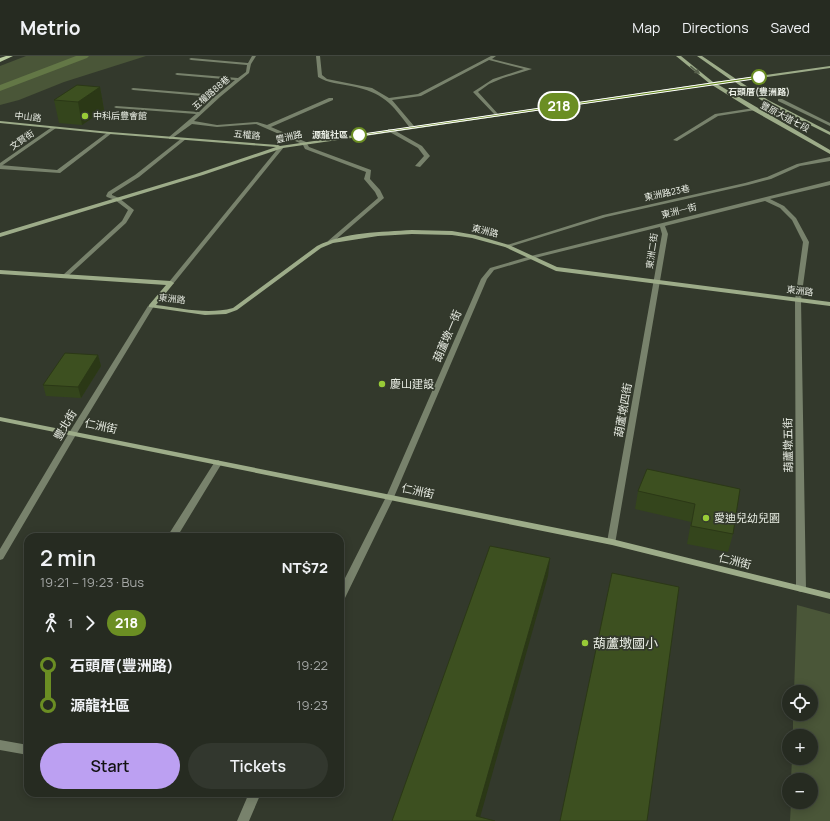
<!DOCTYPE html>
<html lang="en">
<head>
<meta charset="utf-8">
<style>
  :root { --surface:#262b21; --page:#32372e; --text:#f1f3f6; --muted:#a4a7a5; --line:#42473f; --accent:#bca0f2 }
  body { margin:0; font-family:Manrope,"Noto Sans TC",sans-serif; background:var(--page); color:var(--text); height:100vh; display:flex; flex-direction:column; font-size:15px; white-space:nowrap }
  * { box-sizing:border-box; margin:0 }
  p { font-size:13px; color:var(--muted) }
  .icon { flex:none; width:22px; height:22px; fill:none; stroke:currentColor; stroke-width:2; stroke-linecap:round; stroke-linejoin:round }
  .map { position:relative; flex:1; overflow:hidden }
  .drawer { position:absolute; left:24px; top:477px; width:320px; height:264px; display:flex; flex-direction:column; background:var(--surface); border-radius:12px; box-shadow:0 2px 10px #0003,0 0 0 1px var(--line) }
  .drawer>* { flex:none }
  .badge { padding:0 8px; border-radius:13px; font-size:14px; line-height:26px }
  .controls { position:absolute; left:782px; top:629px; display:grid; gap:8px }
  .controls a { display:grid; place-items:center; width:36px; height:36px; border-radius:50%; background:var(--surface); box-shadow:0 2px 10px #0003,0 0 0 1px var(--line); font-size:20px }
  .map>.badge { position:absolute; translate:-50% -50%; box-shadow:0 0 0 2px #fff }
  .legs { display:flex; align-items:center; gap:6px; height:44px; padding:0 16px; font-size:13px }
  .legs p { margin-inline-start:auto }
  .summary { display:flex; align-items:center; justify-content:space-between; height:68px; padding:0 16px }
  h1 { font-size:22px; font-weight:600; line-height:30px }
  .primary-button { display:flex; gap:8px; margin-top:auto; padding:8px 16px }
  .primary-button a { flex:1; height:46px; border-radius:24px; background:var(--accent); color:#111; font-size:16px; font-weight:600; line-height:46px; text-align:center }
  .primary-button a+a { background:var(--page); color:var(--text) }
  ul { padding:0 16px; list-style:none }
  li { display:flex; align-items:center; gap:14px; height:40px; font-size:15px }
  li i { display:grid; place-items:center; width:6px; height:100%; margin:0 5px; background:currentColor }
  li i::after { content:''; width:10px; height:10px; margin:-5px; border:3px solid; border-radius:50%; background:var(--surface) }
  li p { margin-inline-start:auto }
  li:first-child i { background:linear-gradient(#0000 50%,currentColor 0) }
  li:last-child i { background:linear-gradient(currentColor 50%,#0000 0) }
  header { display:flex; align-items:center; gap:24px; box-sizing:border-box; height:56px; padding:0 20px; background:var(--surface); border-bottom:1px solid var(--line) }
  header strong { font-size:19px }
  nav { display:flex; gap:22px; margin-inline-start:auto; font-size:14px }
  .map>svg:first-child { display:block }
</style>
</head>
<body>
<header>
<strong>Metrio</strong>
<nav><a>Map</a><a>Directions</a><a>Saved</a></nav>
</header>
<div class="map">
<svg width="830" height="765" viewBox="0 0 830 765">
  <rect width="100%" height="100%" fill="#33392c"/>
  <path fill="#4a5638" d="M 26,0 L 146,0 L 64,26 L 19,44 L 0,49 L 0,10 Z
    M 797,549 L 830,558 L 830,765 L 790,765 L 791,746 L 811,746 L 811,724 L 791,724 L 792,702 L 811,702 L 811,680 L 793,680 L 793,658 L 811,658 L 811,636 L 794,636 Z"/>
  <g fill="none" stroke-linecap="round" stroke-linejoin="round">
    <path fill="#637746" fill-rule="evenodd" d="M 76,0 L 89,0 L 87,2 L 0,35 L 0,29 Z"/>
    <path fill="#78826c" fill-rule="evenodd" d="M 778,43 L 782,43 L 830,67 L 830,70 L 778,45 Z
      M 754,52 L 756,53 L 756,54 L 718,60 L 677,85 L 673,84 L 715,58 Z
      M 388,73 L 392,73 L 422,90 L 430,100 L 420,111 L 415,110 L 424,100 L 418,92 L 388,75 Z
      M 108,76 L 112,77 L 60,117 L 0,113 L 0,109 L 57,114 Z
      M 182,82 L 186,83 L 139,121 L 112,138 L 112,139 L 119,142 L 134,154 L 126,167 L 67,221 L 63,221 L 63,219 L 122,165 L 128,154 L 115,144 L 107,141 L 106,140 L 108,136 L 135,119 Z
      M 302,86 L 306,86 L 309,91 L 371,114 L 370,123 L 380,134 L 384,142 L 333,186 L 329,186 L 328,185 L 378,142 L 375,136 L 364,123 L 366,116 L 305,93 L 302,87 Z"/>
    <path fill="#78826c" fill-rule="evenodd" d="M 252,0 L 256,0 L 251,8 L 249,17 L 220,41 L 194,65 L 217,69 L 257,66 L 267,69 L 329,42 L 333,42 L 333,44 L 271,71 L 306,86 L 306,88 L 302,88 L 256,68 L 217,71 L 192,68 L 171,83 L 169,83 L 169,81 L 196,58 L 116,52 L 114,51 L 116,50 L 199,56 L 214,41 L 133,34 L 131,33 L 133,32 L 217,39 L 235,24 L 177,19 L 175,18 L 177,17 L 238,22 L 246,16 L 247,9 L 191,4 L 189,3 L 191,2 L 248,7 Z
      M 316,0 L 320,0 L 322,19 L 327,23 L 372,32 L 389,42 L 418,38 L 491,0 L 496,0 L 492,3 L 532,13 L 503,22 L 489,28 L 478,36 L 498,58 L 498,59 L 496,60 L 473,36 L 493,23 L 524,13 L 489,4 L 421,40 L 392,44 L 414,70 L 414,72 L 410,72 C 391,47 384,37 351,30 C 340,28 328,27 318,21 Z
      M 52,71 L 56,72 L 0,111 L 0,107 Z
      M 280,90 L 284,91 L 173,228 L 169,228 L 169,226 Z
      M 830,101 L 830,105 L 800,110 L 771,123 L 748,129 L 606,161 L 509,191 L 505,191 L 504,190 L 603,159 L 745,127 L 767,121 L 797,108 Z
      M 830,125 L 830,129 L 770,143 L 784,150 L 796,162 L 809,186 L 801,244 L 806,533 L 804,535 L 801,536 L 798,535 L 796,533 L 795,244 L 803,186 L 792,164 L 780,152 L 765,145 L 665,170 L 668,178 L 615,488 L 609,488 L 607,486 L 662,178 L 660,171 L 535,202 L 494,214 L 487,223 L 394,441 L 345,542 L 343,544 L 340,545 L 340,532 L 386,441 L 481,223 L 490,212 L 531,200 Z
      M 151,248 L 154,250 L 77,377 L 3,503 L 0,504 L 0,493 L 69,377 L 148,250 Z
      M 218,404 L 222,407 L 177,481 L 167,481 L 214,407 Z
      M 0,684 L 28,689 L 28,699 L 0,694 Z
      M 249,737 L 261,737 L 249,765 L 237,765 Z"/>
    <path fill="#9dac89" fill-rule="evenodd" d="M 676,0 L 681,0 L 713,26 L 731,24 L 697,0 L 702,0 L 736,23 L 830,10 L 830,12 L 739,25 L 768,44 L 830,76 L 830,79 L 764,46 L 735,26 L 717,28 L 830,94 L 830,98 L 752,54 L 712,29 L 283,92 L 203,119 L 0,181 L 0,177 L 199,117 L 276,91 L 110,78 L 0,67 L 0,65 L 110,76 L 278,89 L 280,90 L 709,27 Z
      M 412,174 L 452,175 L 475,179 L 509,189 L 557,211 L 830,246 L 830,250 L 556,215 L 505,191 L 472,182 L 452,179 L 412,178 L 378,180 L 333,187 L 321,192 L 237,254 L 226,258 L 205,259 L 149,251 L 149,249 L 166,229 L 0,218 L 0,214 L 171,225 L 174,227 L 156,249 C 181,252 207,259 233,252 L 317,190 C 344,176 382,176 412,174 Z
      M 0,361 L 612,483 L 830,537 L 830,543 L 612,489 L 0,365 Z"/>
    <path fill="#b9cca0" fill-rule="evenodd" d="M 6,0 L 13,0 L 0,6 L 0,2 Z"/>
  </g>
  <path fill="#34451c" d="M 100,31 L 104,54 L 82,69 L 59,67 L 54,44 Z
    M 98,299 L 101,310 L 81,342 L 46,340 L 43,329 Z
    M 740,433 L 733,478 L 728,496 L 687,488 L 691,466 L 635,453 L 638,435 Z"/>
  <path fill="#2b3816" d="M 100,31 L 104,54 L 82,69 L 78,46 Z
    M 98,299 L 101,310 L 81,342 L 78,331 Z
    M 550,502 L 548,520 L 479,765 L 476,760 Z"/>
  <path fill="#3d5020" stroke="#2b3816" d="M 77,29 L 100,31 L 78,46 L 54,44 Z
    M 65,297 L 98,299 L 78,331 L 43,329 Z
    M 647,413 L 740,433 L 733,478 L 691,470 L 695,448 L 638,435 Z
    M 490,490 L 550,502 L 476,760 L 495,765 L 392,765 Z
    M 612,517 L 679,531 L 647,765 L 560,765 Z"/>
  <defs><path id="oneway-solid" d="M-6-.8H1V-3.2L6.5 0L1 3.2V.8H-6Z"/></defs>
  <use fill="#58614d" href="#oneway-solid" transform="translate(695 14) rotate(39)"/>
  <path fill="#6b8e23" stroke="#fff" d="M 759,20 L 761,22 L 359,80 L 356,79 Z"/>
  <g fill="#fff" stroke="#6b8e23" stroke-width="2">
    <circle cx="759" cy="21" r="7"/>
    <circle cx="359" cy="79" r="7"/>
  </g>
  <g fill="#98cb37" stroke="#33392c" stroke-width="1.5">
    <circle cx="85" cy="60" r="4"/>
    <circle cx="382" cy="328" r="4"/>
    <circle cx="706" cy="462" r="4"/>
    <circle cx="585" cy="587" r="4"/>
  </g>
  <g text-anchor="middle" stroke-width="3.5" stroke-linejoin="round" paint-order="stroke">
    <g font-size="9" font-weight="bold" fill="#e9ede4" stroke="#33392c">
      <text x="759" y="39">石頭厝(豐洲路)</text>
      <text x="348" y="82" text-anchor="end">源龍社區</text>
    </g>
    <g font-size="9" fill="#e9ede4" stroke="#33392c">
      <text transform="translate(211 37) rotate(-41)" y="3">五權路88巷</text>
      <text transform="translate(28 61) rotate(6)" y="3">中山路</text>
      <text transform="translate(785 61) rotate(28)" y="3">豐原大道七段</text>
      <text transform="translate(247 79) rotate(5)" y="3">五權路</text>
      <text transform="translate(289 81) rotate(-13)" y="3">豐洲路</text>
      <text transform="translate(22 84) rotate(-35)" y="3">文賢街</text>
      <text transform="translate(667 137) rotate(-12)" y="3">東洲路23巷</text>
      <text transform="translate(679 155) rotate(-14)" y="3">東洲一街</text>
      <text transform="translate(485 175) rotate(14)" y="3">東洲路</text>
      <text transform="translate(652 195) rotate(-82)" y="3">東洲二街</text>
      <text transform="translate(800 235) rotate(7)" y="3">東洲路</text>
      <text transform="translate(172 243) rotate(6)" y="3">東洲路</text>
    </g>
    <g font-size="9" fill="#e9ede4" stroke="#33392c" text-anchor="start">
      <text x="93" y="63">中科后豐會館</text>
    </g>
    <g font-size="11" fill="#e9ede4" stroke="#33392c">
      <text transform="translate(447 280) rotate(-67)" y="4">葫蘆墩一街</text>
      <text transform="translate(623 354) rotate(-80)" y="4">葫蘆墩四街</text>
      <text transform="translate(65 369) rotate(-59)" y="4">豐北街</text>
      <text transform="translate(101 370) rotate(12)" y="4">仁洲街</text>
      <text transform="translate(788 389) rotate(-91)" y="4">葫蘆墩五街</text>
      <text transform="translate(418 435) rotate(12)" y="4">仁洲街</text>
      <text transform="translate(735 505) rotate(14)" y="4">仁洲街</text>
    </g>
    <g font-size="11" fill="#e9ede4" stroke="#33392c" text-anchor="start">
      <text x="390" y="332">慶山建設</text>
      <text x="714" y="466">愛迪兒幼兒園</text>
    </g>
    <g font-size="13" fill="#e9ede4" stroke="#33392c" text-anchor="start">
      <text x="593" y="592">葫蘆墩國小</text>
    </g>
  </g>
</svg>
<div class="controls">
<a><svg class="icon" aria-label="locate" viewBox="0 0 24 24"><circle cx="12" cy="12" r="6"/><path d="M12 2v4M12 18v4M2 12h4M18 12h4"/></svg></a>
<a>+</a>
<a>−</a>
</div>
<b class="badge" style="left:559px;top:50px;background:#6b8e23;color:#fff">218</b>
<section class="drawer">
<div class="summary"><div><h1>2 min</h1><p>19:21 – 19:23 · Bus</p></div><b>NT$72</b></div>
<div class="legs"><svg class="icon" aria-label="walk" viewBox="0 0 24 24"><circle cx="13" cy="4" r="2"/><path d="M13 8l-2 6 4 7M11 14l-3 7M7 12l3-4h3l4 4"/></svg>1<svg class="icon" aria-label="forward" viewBox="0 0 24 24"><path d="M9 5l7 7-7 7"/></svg><b class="badge" style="background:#6b8e23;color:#fff">218</b></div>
<ul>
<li><i style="color:#6b8e23"></i><b>石頭厝(豐洲路)</b><p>19:22</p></li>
<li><i style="color:#6b8e23"></i><b>源龍社區</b><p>19:23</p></li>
</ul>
<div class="primary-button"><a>Start</a><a>Tickets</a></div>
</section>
</div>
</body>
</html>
